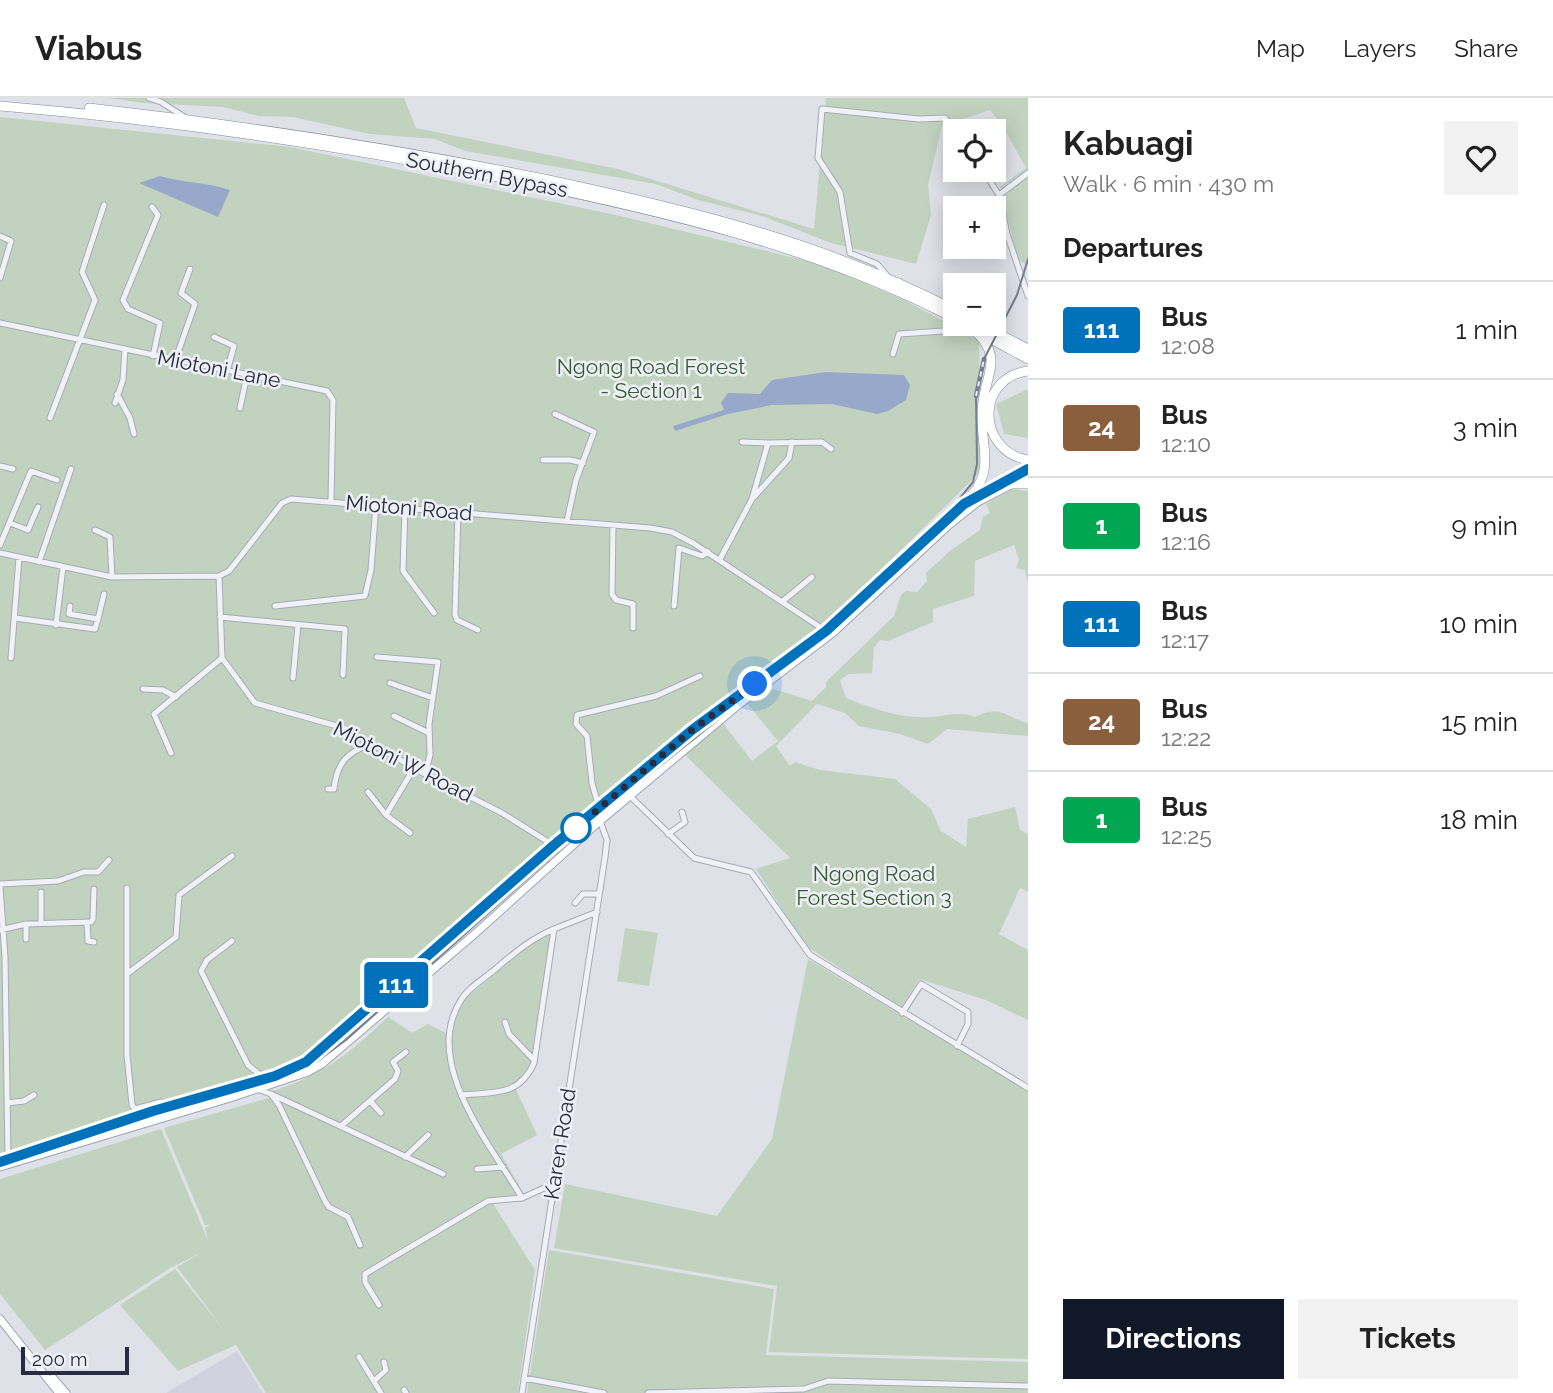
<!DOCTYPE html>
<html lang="en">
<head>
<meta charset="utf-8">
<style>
  :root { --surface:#fff; --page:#f2f2f2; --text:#222; --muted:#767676; --line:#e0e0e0; --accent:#111827 }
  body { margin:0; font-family:Raleway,sans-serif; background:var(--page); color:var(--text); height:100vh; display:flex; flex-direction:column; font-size:26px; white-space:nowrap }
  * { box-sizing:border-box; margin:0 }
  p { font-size:23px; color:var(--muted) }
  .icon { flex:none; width:38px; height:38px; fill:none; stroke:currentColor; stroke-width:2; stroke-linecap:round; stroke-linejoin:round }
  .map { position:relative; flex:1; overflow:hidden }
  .sheet { display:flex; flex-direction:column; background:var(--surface); width:525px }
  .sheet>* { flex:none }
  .badge { padding:0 14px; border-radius:5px; font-size:24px; line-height:46px }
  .controls { position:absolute; left:943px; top:21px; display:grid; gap:14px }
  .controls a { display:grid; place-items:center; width:63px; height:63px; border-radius:0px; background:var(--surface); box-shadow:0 4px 18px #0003; font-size:35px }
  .scale { position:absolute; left:21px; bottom:18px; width:108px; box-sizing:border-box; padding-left:7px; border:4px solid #272c40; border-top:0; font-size:19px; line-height:24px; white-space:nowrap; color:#272c40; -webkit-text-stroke:5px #eef0f6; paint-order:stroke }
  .you { position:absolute; width:35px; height:35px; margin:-18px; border:5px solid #fff; border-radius:50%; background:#1a73e8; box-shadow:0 0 0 10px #1a73e833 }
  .map>.badge { position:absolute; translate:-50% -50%; box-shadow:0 0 0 4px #fff }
  h2 { padding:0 35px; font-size:26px; line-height:63px }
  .round { display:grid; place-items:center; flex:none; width:74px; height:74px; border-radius:0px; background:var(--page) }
  .headline { display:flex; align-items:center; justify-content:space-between; height:119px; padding:0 35px }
  h1 { font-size:33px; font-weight:700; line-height:52px }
  .cta { display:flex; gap:14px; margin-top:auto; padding:14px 35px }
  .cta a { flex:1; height:80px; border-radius:0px; background:var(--accent); color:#fff; font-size:28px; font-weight:700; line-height:80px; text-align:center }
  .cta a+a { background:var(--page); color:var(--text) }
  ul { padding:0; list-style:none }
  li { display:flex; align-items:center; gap:21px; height:98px; padding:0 35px; border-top:2px solid var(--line) }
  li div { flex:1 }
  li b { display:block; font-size:26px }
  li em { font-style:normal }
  li .badge { min-width:77px; font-weight:700; text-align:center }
  header { display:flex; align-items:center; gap:42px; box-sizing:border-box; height:98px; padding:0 35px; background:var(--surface); border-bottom:2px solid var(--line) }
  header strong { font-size:33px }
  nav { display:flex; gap:38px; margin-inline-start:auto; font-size:24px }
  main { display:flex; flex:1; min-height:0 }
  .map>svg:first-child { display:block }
</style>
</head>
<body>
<header>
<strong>Viabus</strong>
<nav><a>Map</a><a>Layers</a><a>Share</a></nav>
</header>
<main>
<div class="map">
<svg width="1028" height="1295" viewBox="0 0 1028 1295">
  <rect width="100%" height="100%" fill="#dee1e8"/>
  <path fill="#d0d3dd" d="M 237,1253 L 263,1295 L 166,1295 Z"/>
  <path fill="#c1d3bf" d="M 108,0 L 404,0 L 416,30 L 618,71 L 814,131 L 826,0 L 1028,0 L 1028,167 L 1018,162 L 1000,89 L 1026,70 L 1002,27 L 990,12 L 942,28 L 928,87 L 931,117 L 916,166 L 831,145 L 762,118 L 698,102 L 656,86 L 465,53 L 435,41 L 370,36 L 293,19 L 259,18 L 223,9 L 144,5 Z
    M 0,19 L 290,49 L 616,117 L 820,166 L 904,202 L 979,242 L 981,373 L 833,519 L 781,564 L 720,608 L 305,961 L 254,981 L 0,1055 Z
    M 1028,291 L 1028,340 L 1004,336 L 996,306 Z
    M 1013,391 L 1028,393 L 1028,485 L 1025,472 L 1016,470 L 1019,462 L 1014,447 L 975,463 L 974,498 L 933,511 L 933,524 L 888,543 L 880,542 L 874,549 L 872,575 L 849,576 L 840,582 L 846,600 C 874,611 900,621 932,619 C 948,618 959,613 975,619 C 1002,606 1004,619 1028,625 L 1028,638 L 947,631 L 928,646 L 900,636 L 859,628 L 845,615 L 817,606 L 776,648 L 790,668 L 795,664 L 820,672 L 895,681 L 931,711 L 941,733 L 966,749 L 968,721 L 1015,709 L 1020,732 L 1028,736 L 1028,794 L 1020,790 L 999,836 L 1028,852 L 1028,922 L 986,902 L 919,881 L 901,910 L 806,848 L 756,771 L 790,760 L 684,656 L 722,624 L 752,663 L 778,643 L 746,604 L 774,591 L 812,603 L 826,589 L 826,584 L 894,518 L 901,497 L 906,493 L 917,494 L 927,483 L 926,475 L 950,453 L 980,432 L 983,419 L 990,415 L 986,406 Z
    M 625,830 L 658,835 L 649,888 L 617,883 Z
    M 552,835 L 531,967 L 514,987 L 537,1037 L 501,1056 L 524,1096 L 490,1101 L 535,1172 L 518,1295 L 266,1295 L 236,1247 L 178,1273 L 120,1207 L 175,1171 L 224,1232 L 177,1169 L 201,1155 L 170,1170 L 45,1252 L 0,1196 L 0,1081 L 161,1031 L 208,1143 L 205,1130 L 210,1127 L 205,1127 L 164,1030 L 272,999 L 314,1081 L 317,1081 L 270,994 C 323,977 348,957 388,919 L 412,935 L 428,926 L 446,935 L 467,899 L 527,849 Z
    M 808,861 L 1028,993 L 1028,1261 L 769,1254 L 777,1188 L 554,1150 L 565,1086 L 717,1118 L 772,1041 Z
    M 549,1152 L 774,1191 L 766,1257 L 1028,1264 L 1028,1295 L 527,1295 Z"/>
  <path fill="#98a8ca" d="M 160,78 C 183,85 208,84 230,92 L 218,119 L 139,85 Z
    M 826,274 L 904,277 L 910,287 L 906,302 L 888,313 L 877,316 L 832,306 L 772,307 L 728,316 L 675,333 L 673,328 L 724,312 L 721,305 L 728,295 L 760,296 L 772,282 Z"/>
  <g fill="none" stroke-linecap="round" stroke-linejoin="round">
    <defs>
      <path id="minor" d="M 149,0 L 161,4 L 186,20
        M 983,72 L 999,97
        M 1028,75 L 999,97 L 1007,136 L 1028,198
        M 152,109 L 158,117 L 123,202 L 128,211 L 160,225 L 153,258
        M 0,138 L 11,143 L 0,180
        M 889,180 L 877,166 L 850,155 L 840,94 L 818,60 L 822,11 L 919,21 L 945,20 L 956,33
        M 0,225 L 327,293 L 333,302 L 331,403
        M 214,239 L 234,248 L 227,273
        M 893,256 L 899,236 L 959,232 L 961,226
        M 175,263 L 195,206 L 181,195 L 190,171
        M 117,296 L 130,320 L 134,336
        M 115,305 L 123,282 L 125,251
        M 240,310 L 247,277
        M 555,316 L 594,334 L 576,382 L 567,423
        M 50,320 L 95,202 L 82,174 L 104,107
        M 768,345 L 822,344 L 831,351
        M 543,362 L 570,362 L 583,365
        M 0,368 L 13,371
        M 753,400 L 789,360 L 792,344
        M 405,409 L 403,473 L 434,515
        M 458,414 L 455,517 L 457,522 L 478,532
        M 10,425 L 28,432 L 38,409
        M 613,427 L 612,496 L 616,502 L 633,506 L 633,530
        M 95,432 L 110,439 L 112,479
        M 0,447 L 31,373 L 57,382
        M 0,455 L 112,479 L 219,478 L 229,473 L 282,405 L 291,401 L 650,430 L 672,434 L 693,445 L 826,533
        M 720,461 L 752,401 L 768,345 L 742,344
        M 39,464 L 71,371
        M 219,478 L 222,560 L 255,605 L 344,630 L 425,676 L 502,715 L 553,747
        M 783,503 L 812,479
        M 275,508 L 365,498 L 371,472 L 376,406
        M 674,508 L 679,450 L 702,458 L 708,454
        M 220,519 L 345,531 L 343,577
        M 15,520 L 95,531 L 98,521 L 69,516 L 70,508
        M 98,521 L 104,496
        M 56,527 L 63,469
        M 377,559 L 438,564 L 429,626 L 430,657 L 425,676
        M 11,560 L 19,460
        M 293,580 L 298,527
        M 390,585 L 433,600
        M 143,591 L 163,592 L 176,599
        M 394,618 L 429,635
        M 171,655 L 154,616 L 222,560
        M 328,691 L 334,691 C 337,664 346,656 371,645
        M 368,694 L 386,717
        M 630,698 L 694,760 L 751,774 L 810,857 L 1028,990
        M 599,710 L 592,685 L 587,638 L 576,626 L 577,617 L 656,598 L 700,578
        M 410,735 L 386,717 L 414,670
        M 668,736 L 685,724 L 682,714
        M 0,786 L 58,783 L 84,774 L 98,774 L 109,762
        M 0,789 L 5,859 L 8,1061
        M 127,790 L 127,957 L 132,1007 L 135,1011 L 161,1004 L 167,1009
        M 575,805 L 583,796 L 599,796
        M 87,824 L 88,843 L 94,844
        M 41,825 L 41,794
        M 26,826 L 26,841
        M 0,832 L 26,826 L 91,824 L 93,821 L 94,791
        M 232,843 L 207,862 L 201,873 L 248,967 L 265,981
        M 127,876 L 176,839 L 179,797 L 232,758
        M 902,915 L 921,886 L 968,914 L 968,926 L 957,948
        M 505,924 L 509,936 L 534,962
        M 257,991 L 271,996 L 279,1007 L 325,1103 L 329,1109 L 348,1119 L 360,1147
        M 271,996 L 443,1076
        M 461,997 C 493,994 519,999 534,965 L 554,831 L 597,814
        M 370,1003 L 381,1015
        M 7,1005 L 24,1003 L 34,997
        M 341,1028 L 395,981 L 398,973 L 393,964 L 406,954
        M 405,1059 L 428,1037
        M 477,1071 L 503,1069
        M 522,1100 C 491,1047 421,965 461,902 C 468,890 482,882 493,873 C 512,857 530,841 554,831
        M 379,1207 L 365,1184 L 365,1176 L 488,1103 L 522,1100 L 553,1086
        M 359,1259 L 381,1295
        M 524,1280 L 604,1295
        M 374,1283 L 386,1272 L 384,1264
        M 404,1292 L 406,1295
        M 522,1295 L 605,759 L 607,742 L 600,723
        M 648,1295 L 804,1291 L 828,1283 L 1028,1288"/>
      <path id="major" d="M 66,1043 L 153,1013 L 275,978 L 306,964 L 553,747 L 692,631 L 826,533 L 964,406 L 1028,371
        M 0,1069 L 230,1000 L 308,974 L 322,966 L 477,834 L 600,723 L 736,609 L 834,534 L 949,427 L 978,404 L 1028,378
        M 0,1221 L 59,1295
        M 53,1280 L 66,1295"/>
      <path id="highway" d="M 0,8 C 169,22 337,47 503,80 C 659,112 813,147 956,221
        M 89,10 C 241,27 393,50 544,81 C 685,111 827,145 956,213
        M 964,226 L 1028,261
        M 980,226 L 1028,251
        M 1028,273 C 975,280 977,353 1028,362
        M 1011,386 L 1028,386
        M 964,406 C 997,373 981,354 982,315 C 982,278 1008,261 972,230"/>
    </defs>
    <use href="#minor" stroke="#a7abb6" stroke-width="7"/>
    <use href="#major" stroke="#9da3b4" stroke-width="9"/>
    <use href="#highway" stroke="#858b9f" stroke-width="10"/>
    <use href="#minor" stroke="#f1f2f7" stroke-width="5"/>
    <use href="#major" stroke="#fff" stroke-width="7"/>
    <use href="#highway" stroke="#fff" stroke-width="9"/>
    <path stroke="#777d92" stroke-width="2" d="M 984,261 L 1017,197 L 1028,161
      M 0,1066 L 309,969 L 346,942 L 595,720 L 844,521 L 915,455 L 973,384 L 977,366 L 976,298"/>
    <defs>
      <path id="rail" d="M 976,298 L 984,261"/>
    </defs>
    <use href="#rail" stroke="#777d92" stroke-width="4.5"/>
    <use href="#rail" stroke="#eef0f6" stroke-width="2" stroke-dasharray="5" stroke-linecap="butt"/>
  </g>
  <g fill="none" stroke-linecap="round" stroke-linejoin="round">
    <defs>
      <path id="line" d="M 0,1064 L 153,1013 L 275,978 L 306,964 L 554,747 L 692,632 L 826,533 L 964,406 L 1028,371"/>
    </defs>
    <use href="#line" stroke="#fff" stroke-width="16"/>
    <use href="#line" stroke="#0072bc" stroke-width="10"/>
    <path stroke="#272c40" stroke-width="7" stroke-dasharray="0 12.6" d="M 576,730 L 692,632 L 755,586"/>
  </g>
  <circle fill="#fff" stroke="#0072bc" stroke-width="3.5" cx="576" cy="730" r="14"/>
  <g text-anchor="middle" stroke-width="5" stroke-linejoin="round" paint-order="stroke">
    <g font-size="21" fill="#272c40" stroke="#eef0f6">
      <text transform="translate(487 77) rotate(11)" y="7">Southern Bypass</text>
      <text transform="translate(219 271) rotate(11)" y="7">Miotoni Lane</text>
      <text transform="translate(409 410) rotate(5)" y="7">Miotoni Road</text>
      <text transform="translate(403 664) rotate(27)" y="7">Miotoni W Road</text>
      <text transform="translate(560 1046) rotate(-81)" y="7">Karen Road</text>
    </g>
    <g font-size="21" fill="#355c34" stroke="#eef0f6">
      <text x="651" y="276">Ngong Road Forest<tspan x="651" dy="24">- Section 1</tspan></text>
      <text x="874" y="783">Ngong Road<tspan x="874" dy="24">Forest Section 3</tspan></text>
    </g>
  </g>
</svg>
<div class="controls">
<a><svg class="icon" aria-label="locate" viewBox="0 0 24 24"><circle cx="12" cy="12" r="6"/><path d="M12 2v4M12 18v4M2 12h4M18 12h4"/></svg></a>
<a>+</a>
<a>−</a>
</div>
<div class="scale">200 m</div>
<div class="you" style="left:755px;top:586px"></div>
<b class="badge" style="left:396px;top:887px;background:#0072bc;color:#fff">111</b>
</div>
<section class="sheet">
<div class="headline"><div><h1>Kabuagi</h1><p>Walk · 6 min · 430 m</p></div><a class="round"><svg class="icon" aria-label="heart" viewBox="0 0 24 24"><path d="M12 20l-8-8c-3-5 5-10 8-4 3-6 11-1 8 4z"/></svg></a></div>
<h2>Departures</h2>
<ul>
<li><span class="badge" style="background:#0072bc;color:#fff">111</span><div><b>Bus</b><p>12:08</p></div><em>1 min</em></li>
<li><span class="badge" style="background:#8b5e3c;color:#fff">24</span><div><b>Bus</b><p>12:10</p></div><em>3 min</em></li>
<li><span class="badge" style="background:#00a651;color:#fff">1</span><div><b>Bus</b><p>12:16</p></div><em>9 min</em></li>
<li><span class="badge" style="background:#0072bc;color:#fff">111</span><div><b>Bus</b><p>12:17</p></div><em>10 min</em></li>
<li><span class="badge" style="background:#8b5e3c;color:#fff">24</span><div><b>Bus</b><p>12:22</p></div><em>15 min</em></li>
<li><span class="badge" style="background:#00a651;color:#fff">1</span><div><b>Bus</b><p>12:25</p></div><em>18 min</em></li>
</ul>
<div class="cta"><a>Directions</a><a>Tickets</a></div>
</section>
</main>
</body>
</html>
